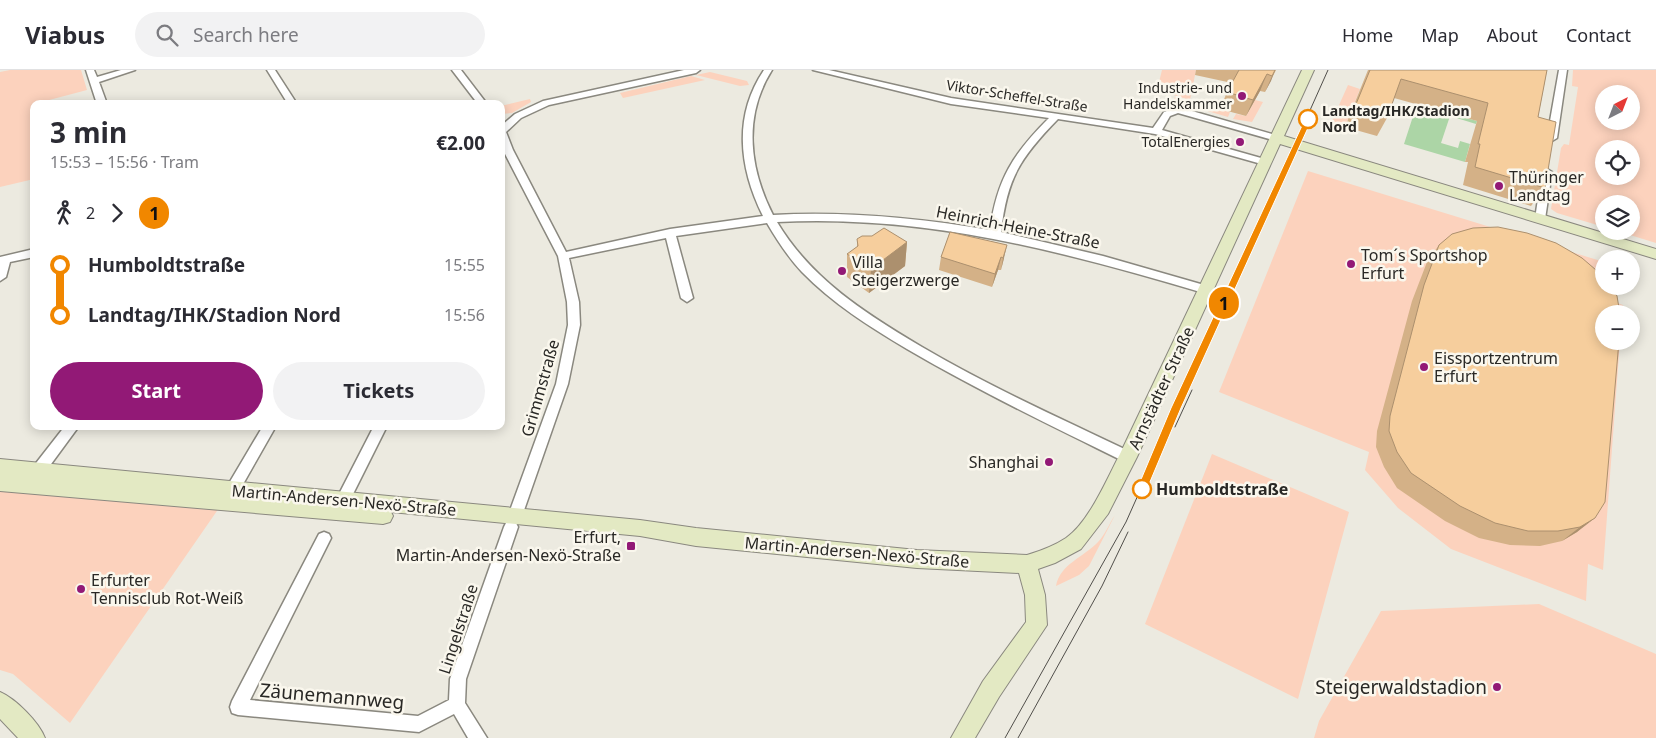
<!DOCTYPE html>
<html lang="en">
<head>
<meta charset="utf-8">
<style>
  :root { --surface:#fff; --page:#f2f2f3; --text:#2b2b33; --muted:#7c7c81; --line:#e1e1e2; --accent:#921976 }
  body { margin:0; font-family:"Noto Sans",sans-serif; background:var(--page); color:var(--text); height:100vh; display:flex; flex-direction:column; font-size:19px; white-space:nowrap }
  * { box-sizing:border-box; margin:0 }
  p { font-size:16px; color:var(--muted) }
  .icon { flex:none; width:28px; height:28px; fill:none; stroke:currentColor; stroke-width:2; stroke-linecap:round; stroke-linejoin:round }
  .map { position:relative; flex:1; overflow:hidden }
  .sheet { position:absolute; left:30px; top:30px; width:475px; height:330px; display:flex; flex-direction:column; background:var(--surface); border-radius:10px; box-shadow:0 2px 12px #0003 }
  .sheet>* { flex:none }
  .badge { padding:0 10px; border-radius:16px; font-size:18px; line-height:32px }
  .needle { width:32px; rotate:42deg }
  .controls { position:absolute; left:1595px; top:15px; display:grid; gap:10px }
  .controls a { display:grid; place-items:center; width:45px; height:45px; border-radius:50%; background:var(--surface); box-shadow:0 2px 12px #0003; font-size:25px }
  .map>.badge { position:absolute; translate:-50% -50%; box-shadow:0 0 0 2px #fff }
  .legs { display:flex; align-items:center; gap:8px; height:55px; padding:0 20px; font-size:16px }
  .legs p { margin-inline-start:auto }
  .summary { display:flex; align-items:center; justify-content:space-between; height:85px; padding:0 20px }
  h1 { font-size:28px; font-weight:700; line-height:38px }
  .button { display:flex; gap:10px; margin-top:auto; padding:10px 20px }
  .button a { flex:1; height:58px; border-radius:30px; background:var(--accent); color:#fff; font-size:20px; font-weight:700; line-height:58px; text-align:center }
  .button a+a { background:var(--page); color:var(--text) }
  ul { padding:0 20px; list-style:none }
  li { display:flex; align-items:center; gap:18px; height:50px; font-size:19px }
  li i { display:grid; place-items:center; width:8px; height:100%; margin:0 6px; background:currentColor }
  li i::after { content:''; width:12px; height:12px; margin:-6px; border:4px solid; border-radius:50%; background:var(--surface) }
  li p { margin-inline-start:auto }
  li:first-child i { background:linear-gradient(#0000 50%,currentColor 0) }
  li:last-child i { background:linear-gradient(currentColor 50%,#0000 0) }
  header { display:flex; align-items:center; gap:30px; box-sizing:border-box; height:70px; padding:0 25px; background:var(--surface); border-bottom:1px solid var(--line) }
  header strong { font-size:24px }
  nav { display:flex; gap:28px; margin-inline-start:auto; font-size:18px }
  .search { width:350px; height:45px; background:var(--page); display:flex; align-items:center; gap:12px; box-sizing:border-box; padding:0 18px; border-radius:28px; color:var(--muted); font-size:19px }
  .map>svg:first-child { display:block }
</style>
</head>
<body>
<header>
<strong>Viabus</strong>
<div class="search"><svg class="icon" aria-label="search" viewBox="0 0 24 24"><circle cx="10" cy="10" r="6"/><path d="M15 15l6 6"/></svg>Search here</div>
<nav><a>Home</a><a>Map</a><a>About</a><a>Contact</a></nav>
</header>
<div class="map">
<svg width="1656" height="668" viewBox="0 0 1656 668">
  <rect width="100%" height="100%" fill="#eceae0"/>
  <path fill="#fcd2bd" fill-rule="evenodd" d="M 10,0 L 81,0 L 87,20 L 34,34 L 34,109 L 0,117 L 0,2 Z
    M 1162,0 L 1196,0 L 1190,30 L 1157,20 Z
    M 1573,0 L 1656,0 L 1656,173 L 1617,161 L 1631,161 L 1631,134 L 1604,134 L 1604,157 L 1557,143 L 1551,139 L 1561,78 L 1564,74 L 1569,75 L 1578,17 L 1572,16 ZM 1604,24 L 1631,24 L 1631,51 L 1604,51 ZM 1604,79 L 1631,79 L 1631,106 L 1604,106 Z
    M 710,2 L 747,11 L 749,15 L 740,16 L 696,5 Z
    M 691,6 L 705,10 L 623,28 L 620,23 Z
    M 1348,15 L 1360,19 L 1345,57 L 1331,53 Z
    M 1175,27 L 1230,42 L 1228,47 L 1173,31 Z
    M 530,29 L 531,32 L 512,43 L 501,44 L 501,36 Z
    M 1255,30 L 1263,32 L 1252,52 L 1233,49 L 1236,44 L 1246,46 Z
    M 1308,101 L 1604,192 L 1605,229 L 1623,235 L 1622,244 L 1604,244 L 1604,271 L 1620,271 L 1603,500 L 1588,494 L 1586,531 L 1451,479 L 1398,438 L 1365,400 L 1369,382 L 1219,322 Z
    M 1212,384 L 1349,442 L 1298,629 L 1145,554 Z
    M 0,419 L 219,438 L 70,653 L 13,604 L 0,600 Z
    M 1115,445 L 1089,496 L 1079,505 L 1056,516 C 1060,494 1084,487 1098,472 C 1105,465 1109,454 1115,445 Z
    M 1539,534 L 1656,584 L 1656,668 L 1314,668 L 1319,651 L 1381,541 Z"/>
  <path fill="#acd5a6" d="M 1417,34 L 1477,51 L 1476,54 L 1450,46 L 1441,73 L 1458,78 L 1460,71 L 1470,74 L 1465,92 L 1404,74 Z"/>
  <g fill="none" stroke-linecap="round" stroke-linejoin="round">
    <defs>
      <path id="street" d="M 86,0 L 94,0 L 97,7 L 121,0 L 135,0 L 99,12 L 107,34 L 97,34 Z
        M 267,0 L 275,0 L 297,34 L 288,34 Z
        M 452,0 L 461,0 L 487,34 L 478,34 Z
        M 684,0 L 700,0 L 696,3 L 549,35 L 521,48 L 506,62 L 513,80 L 566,182 L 670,159 L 763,146 C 739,98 733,46 764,0 L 772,0 C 743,46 749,98 773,145 C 847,141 918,148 990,160 C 997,109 1013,84 1049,48 L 951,34 L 813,0 L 829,0 L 951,28 L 1153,58 L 1164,42 L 1178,37 L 1279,66 L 1281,68 L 1276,71 L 1178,43 L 1170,46 L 1162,60 L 1268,90 L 1270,92 L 1265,95 L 1155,64 L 1058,49 C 1020,88 1007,108 1001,162 L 1103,186 L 1211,217 L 1213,220 L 1211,223 L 1207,224 C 1065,182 927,144 777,152 C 811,209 866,244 922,277 C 990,317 1062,349 1133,383 L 1135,387 L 1133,391 L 1128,392 L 1123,391 C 1050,355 977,320 907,279 C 870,257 832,233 802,202 C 788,187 777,170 767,153 L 676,166 L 693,228 L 687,232 L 681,228 L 666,168 L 569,188 L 579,232 L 580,255 L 568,314 L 522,446 L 520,450 L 515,452 L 510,450 L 508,446 L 556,314 L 568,255 L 567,232 L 558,186 L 503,80 L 501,56 L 515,44 L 543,31 Z
        M 1559,0 L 1567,0 L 1557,68 L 1552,71 L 1547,68 Z
        M 1547,99 L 1552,102 L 1545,149 L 1540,152 L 1535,149 L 1542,102 Z
        M 34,179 L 34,187 L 10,192 L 6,207 L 0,211 L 0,187 Z
        M 65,356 L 79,356 L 43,405 L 38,407 L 33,405 L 31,401 L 33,397 Z
        M 263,356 L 276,356 L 238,423 L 233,425 L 228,423 L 226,419 L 228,415 Z
        M 374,356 L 387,356 L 348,434 L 343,436 L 338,434 L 336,430 Z
        M 511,451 L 516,453 L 518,457 L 466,609 L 465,633 L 487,668 L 468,668 L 454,644 L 419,662 L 238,645 L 232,643 L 230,637 L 232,631 L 319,464 L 324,462 L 329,464 L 331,468 L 250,630 L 418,646 L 449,630 L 450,609 L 504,457 L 506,453 Z"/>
      <path id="secondary" d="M 1302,0 L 1314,0 L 1284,66 L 1656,179 L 1656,189 L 1280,74 L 1137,387 L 1108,444 L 1081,479 L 1055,493 L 1038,499 L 1045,525 L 1047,555 L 999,627 L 975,668 L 951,668 L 983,611 L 1026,552 L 1025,525 L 1019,503 L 917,498 L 696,476 L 640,466 L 391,442 L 393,446 L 390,452 L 383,454 L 0,421 L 0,405 L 41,409 L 0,405 L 0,389 L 640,450 L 696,458 L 917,480 L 1027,485 C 1040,481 1054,476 1066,468 C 1089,452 1107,409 1120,384 Z
        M 0,622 C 16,629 39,652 45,668 L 18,668 L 0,649 Z"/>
    </defs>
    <use href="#street" stroke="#8a887f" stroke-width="3"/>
    <use href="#secondary" stroke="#8a887f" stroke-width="2"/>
    <use href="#street" fill="#fff" fill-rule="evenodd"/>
    <use href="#secondary" fill="#e3e9c3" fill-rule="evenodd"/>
    <path stroke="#504e4a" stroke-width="1" d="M 1175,357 L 1192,320
      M 1005,668 L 1126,452 L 1328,0
      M 1018,668 L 1102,516 L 1128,462"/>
  </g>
  <path fill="#d4b187" d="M 1196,0 L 1276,0 L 1265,22 L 1260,21 L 1246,46 L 1220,39 L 1227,22 L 1232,13 L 1195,5 Z
    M 1368,0 L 1547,0 L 1538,47 L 1545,118 L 1531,136 L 1463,115 L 1468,92 L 1465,92 L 1477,51 L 1394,28 L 1387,48 L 1377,66 L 1345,57 Z
    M 950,162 L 1004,188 L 1001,200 L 998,200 L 992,217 L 939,200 L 941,187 Z
    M 857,169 L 907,172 L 905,196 L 869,223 L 847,207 L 847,184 L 857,177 Z
    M 1439,175 L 1605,432 L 1577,462 L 1562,471 L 1540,476 L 1510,475 L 1479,468 L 1445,451 L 1397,418 L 1384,397 L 1376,377 L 1377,361 L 1412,231 L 1427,192 Z"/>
  <path fill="#ac906e" d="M 1275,0 L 1271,11 L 1265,22 L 1272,6 Z
    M 1267,4 L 1260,21 L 1246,46 L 1253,30 Z
    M 907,172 L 905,196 L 869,223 L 871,199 Z
    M 1007,175 L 1004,188 L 1001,200 L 1003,188 Z
    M 1001,187 L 998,200 L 992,217 L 995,204 Z
    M 1595,448 L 1577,462 L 1562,471 L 1580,457 Z"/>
  <path fill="#f6ce9d" stroke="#ac906e" d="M 1239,0 L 1275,0 L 1272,6 L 1267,4 L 1253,30 L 1227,22 Z
    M 1370,0 L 1547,0 L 1538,47 L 1556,52 L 1545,118 L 1475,97 L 1480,74 L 1478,74 L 1488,33 L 1401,9 L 1387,48 L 1354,39 Z
    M 1498,157 L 1527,163 L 1556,173 L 1582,188 L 1603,206 L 1604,216 L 1610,216 L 1617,226 L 1620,244 L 1604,244 L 1604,271 L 1619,271 L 1605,432 L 1595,448 L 1580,457 L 1558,461 L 1528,461 L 1495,453 L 1460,436 L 1411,403 L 1397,382 L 1389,361 L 1390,346 L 1424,215 L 1439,175 L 1452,164 L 1473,158 Z
    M 884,158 L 907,172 L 871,199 L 847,184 L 858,176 L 857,169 L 862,166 L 872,166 Z
    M 950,162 L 1007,175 L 1003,188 L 1001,187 L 995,204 L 941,187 Z"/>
  <path fill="#f18700" stroke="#fff" d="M 1306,47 L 1312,49 L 1181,338 L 1147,419 L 1145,422 L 1138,422 L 1137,419 L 1171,338 Z"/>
  <g fill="#921976" stroke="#faf7ed" stroke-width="2">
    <circle cx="1242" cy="26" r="5"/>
    <circle cx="1240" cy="72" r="5"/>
    <circle cx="1499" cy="116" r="5"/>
    <circle cx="1351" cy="194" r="5"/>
    <circle cx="842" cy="201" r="5"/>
    <circle cx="1424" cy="297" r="5"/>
    <circle cx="1049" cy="392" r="5"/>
    <rect x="626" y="471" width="10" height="10" rx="2.5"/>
    <circle cx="81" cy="519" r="5"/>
    <circle cx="1497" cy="617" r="5"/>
  </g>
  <g fill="#fff" stroke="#f18700" stroke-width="2.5">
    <circle cx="1308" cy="49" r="9"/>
    <circle cx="1142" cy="419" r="9"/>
  </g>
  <g text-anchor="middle" stroke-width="5" stroke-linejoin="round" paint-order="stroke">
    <g font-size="14" fill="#292825" stroke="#faf7ed" text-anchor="end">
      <text x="1232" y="23">Industrie- und<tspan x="1232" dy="16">Handelskammer</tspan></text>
      <text x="1230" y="77">TotalEnergies</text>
    </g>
    <g font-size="14" fill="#292825" stroke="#faf7ed">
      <text transform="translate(1017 26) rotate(9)" y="5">Viktor-Scheffel-Straße</text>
    </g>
    <g font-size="14" font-weight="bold" fill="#292825" stroke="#faf7ed" text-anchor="start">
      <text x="1322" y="46">Landtag/IHK/Stadion<tspan x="1322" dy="16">Nord</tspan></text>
    </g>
    <g font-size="16" fill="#292825" stroke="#faf7ed" text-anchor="start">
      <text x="1509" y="113">Thüringer<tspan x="1509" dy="18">Landtag</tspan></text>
      <text x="1361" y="191">Tom´s Sportshop<tspan x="1361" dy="18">Erfurt</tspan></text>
      <text x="852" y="198">Villa<tspan x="852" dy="18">Steigerzwerge</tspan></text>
      <text x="1434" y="294">Eissportzentrum<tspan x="1434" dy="18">Erfurt</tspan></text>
      <text x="1039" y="398" text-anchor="end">Shanghai</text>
      <text x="621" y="473" text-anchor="end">Erfurt,<tspan x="621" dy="18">Martin-Andersen-Nexö-Straße</tspan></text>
      <text x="91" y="516">Erfurter<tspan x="91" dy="18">Tennisclub Rot-Weiß</tspan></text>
    </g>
    <g font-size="16" fill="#292825" stroke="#faf7ed">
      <text transform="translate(1018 157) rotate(11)" y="6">Heinrich-Heine-Straße</text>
      <text transform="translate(540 318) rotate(-74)" y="6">Grimmstraße</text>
      <text transform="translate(1161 318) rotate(-65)" y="6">Arnstädter Straße</text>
      <text transform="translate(344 430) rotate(5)" y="6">Martin-Andersen-Nexö-Straße</text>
      <text transform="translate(857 482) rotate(5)" y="6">Martin-Andersen-Nexö-Straße</text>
      <text transform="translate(458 559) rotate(-72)" y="6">Lingelstraße</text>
    </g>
    <g font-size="16" font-weight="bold" fill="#292825" stroke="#faf7ed" text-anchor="start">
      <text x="1156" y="425">Humboldtstraße</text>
    </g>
    <g font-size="19" fill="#292825" stroke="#faf7ed" text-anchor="end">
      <text x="1487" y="624">Steigerwaldstadion</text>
    </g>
    <g font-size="19" fill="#292825" stroke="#faf7ed">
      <text transform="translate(332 626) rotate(5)" y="7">Zäunemannweg</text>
    </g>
  </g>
</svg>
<div class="controls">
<a><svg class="needle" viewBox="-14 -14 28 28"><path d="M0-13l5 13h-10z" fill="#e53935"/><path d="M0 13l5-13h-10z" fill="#7c7c81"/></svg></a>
<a><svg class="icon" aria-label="locate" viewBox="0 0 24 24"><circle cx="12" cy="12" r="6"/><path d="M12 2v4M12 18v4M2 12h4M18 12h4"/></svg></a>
<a><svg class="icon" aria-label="layers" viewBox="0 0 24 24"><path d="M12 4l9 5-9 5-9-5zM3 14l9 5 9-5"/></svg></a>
<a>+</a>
<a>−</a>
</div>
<b class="badge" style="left:1224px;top:233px;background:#f18700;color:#111">1</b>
<section class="sheet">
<div class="summary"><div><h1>3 min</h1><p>15:53 – 15:56 · Tram</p></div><b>€2.00</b></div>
<div class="legs"><svg class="icon" aria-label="walk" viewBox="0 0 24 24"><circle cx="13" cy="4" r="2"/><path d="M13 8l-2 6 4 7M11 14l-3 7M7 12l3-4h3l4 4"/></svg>2<svg class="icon" aria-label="forward" viewBox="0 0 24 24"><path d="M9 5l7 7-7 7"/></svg><b class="badge" style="background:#f18700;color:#111">1</b></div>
<ul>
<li><i style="color:#f18700"></i><b>Humboldtstraße</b><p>15:55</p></li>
<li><i style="color:#f18700"></i><b>Landtag/IHK/Stadion Nord</b><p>15:56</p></li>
</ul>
<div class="button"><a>Start</a><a>Tickets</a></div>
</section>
</div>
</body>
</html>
